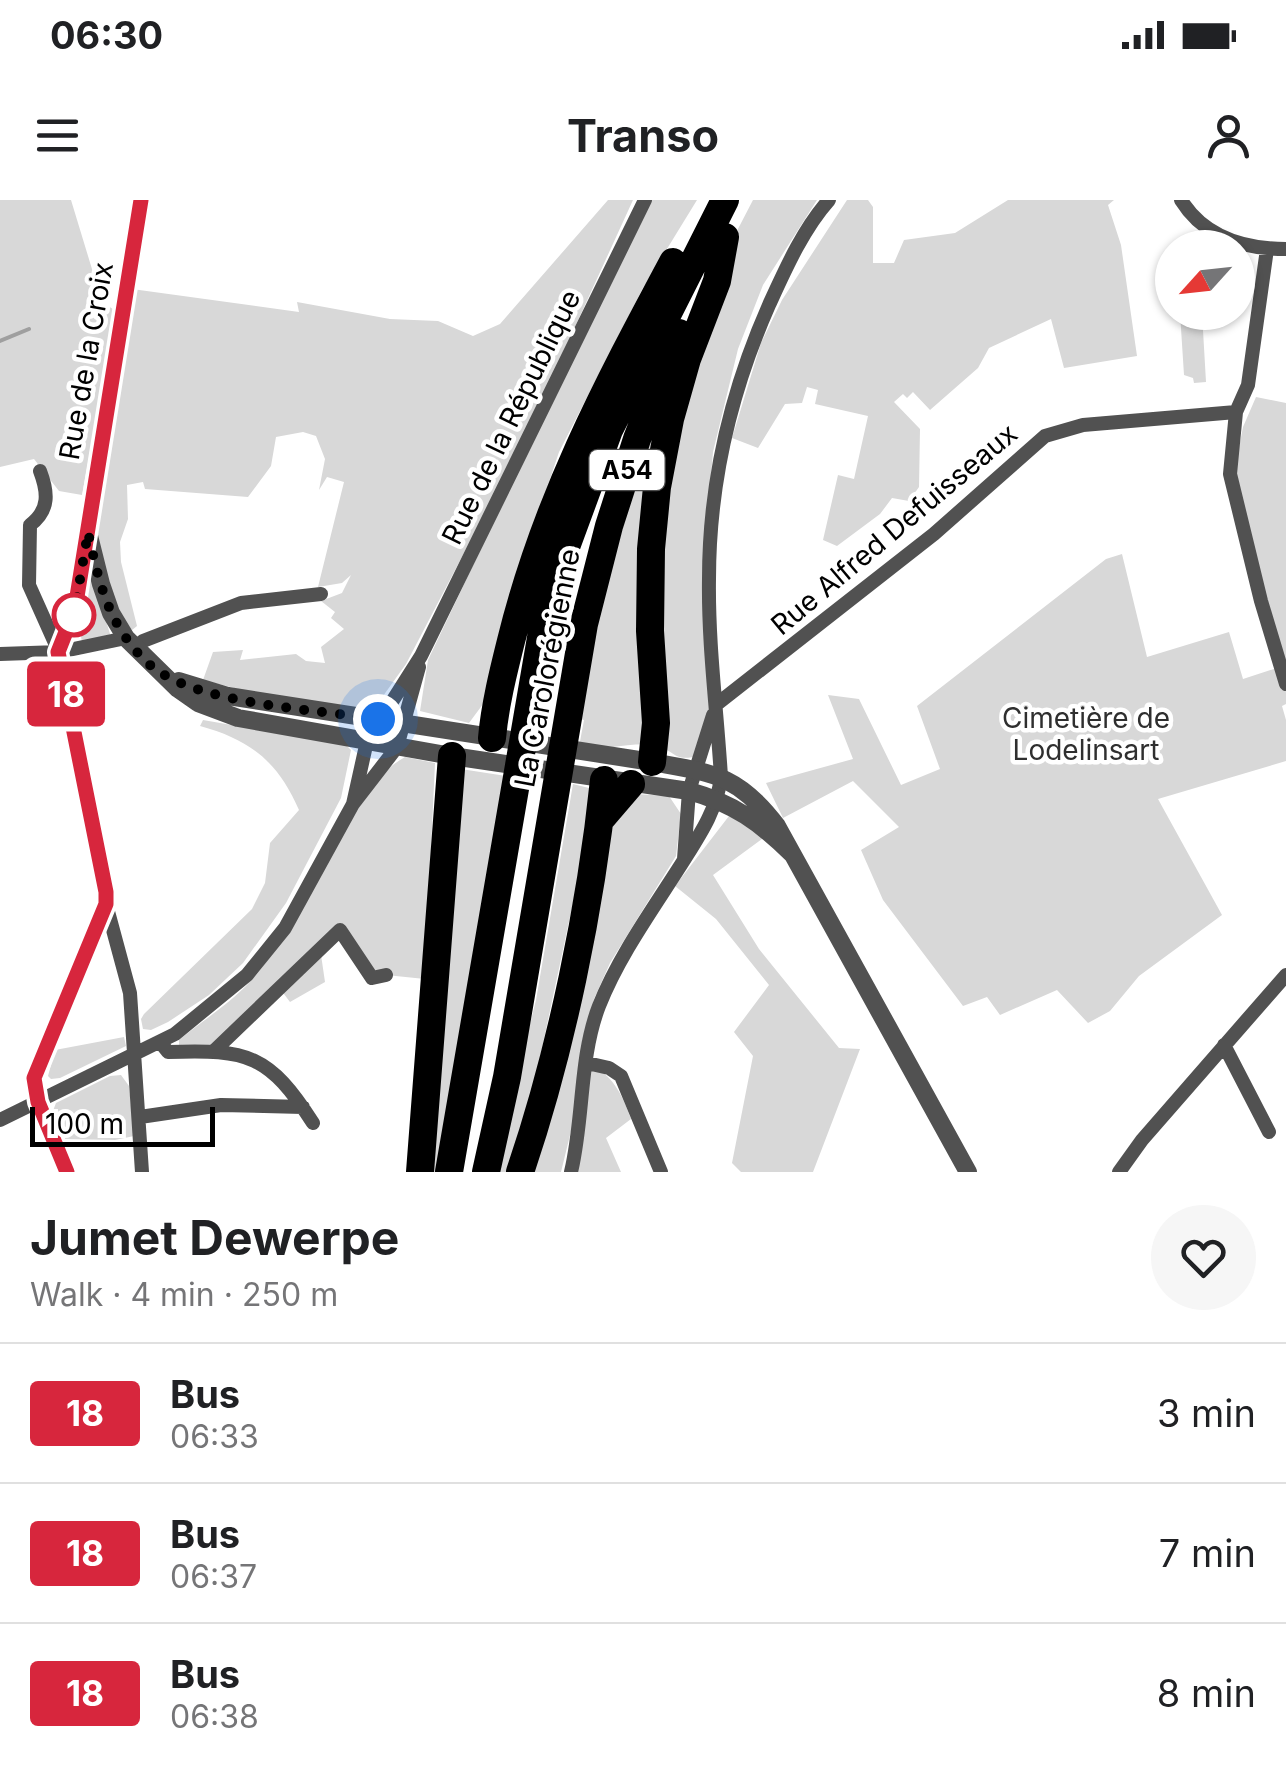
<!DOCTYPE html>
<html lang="en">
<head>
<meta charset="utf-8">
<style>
  :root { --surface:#fff; --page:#f6f6f6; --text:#202124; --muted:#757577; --line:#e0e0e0 }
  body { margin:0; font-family:Inter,sans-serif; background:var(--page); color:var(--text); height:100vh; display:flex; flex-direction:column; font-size:38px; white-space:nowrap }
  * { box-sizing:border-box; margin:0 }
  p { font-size:32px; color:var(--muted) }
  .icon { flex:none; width:55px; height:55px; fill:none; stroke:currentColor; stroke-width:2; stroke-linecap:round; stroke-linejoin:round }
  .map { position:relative; height:972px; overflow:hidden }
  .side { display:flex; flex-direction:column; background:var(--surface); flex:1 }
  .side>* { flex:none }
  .badge { padding:0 20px; border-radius:8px; font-size:35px; line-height:65px }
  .needle { width:65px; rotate:243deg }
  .controls { position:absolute; left:1155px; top:30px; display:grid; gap:20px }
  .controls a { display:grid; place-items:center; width:100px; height:100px; border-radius:50%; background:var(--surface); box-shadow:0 2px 8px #0004; font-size:50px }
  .scale { position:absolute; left:30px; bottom:25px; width:185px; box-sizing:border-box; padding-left:10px; border:5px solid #000; border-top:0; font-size:28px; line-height:35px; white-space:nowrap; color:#000; -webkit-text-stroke:8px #fff; paint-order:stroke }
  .you { position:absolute; width:50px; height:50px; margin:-25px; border:8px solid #fff; border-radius:50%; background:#1a73e8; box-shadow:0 0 0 15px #1a73e833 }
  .map>.badge { position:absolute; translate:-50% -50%; box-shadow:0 0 0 5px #fff }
  .round { display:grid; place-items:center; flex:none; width:105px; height:105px; border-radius:52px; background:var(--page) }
  .head { display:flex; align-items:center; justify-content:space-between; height:170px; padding:0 30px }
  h1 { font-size:48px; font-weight:700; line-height:75px }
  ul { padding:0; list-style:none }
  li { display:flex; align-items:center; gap:30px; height:140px; padding:0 30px; border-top:2px solid var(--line) }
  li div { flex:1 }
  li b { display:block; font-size:38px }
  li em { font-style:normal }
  li .badge { min-width:110px; font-weight:700; text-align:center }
  .status { display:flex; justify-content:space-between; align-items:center; height:70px; padding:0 50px; background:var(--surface); direction:ltr }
  .status svg { height:28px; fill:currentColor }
  header { display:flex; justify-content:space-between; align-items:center; height:130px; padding:0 30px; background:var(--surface); font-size:45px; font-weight:700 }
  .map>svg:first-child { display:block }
</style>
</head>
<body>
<div class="status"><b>06:30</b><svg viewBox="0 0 49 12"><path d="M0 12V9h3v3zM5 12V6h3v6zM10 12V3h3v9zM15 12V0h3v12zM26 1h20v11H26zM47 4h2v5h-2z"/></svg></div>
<header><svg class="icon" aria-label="menu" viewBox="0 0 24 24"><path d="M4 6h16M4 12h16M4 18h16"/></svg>Transo<svg class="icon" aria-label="person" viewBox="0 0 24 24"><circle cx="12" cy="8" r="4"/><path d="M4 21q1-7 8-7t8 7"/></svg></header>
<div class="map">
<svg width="1286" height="972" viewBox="0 0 1286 972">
  <rect width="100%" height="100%" fill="#fff"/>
  <path fill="#d8d8d8" d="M 0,0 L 71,0 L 102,102 L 116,111 L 82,295 L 59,291 L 34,259 L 0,267 Z
    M 608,0 L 633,0 L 526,234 L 406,464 L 373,510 L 298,504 L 203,480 L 213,452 L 243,450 L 240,460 L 296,454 L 306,461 L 325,463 L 321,447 L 344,429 L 331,418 L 335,412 L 321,401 L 342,393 L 351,375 L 342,383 L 318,387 L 344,282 L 327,277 L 319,290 L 325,259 L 316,236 L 303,232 L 276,237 L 271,266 L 248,297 L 145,289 L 143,282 L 127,285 L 128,319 L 120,342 L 121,362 L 137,426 L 132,430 L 119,415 L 93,331 L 132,89 L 299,112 L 297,102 L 390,119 L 438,121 L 473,136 L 500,124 Z
    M 647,0 L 697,0 L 643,88 L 559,252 L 530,339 L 486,500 L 469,523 L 420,511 L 428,460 Z
    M 753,0 L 817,0 L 763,85 L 738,149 L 713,252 L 702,385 L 710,525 L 700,555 C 673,564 675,549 654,545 C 634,542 599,550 578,552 L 584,520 L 568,517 L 659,203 L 650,412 L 699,104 Z
    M 847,0 L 868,0 L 873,7 L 873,63 L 894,63 L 904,40 L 955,33 L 1008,0 L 1114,0 L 1108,5 L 1121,45 L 1137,156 L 1064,168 L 1051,119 L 989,148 L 978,168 L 930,210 L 913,192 L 907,198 L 903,194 L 894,202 L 920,229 L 919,287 L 909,301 L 892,298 L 880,314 L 837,346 L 823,340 L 838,275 L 854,279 L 868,216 L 815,204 L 818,190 L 807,187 L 802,203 L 785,204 L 758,248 L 732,238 L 761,143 L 782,100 Z
    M 1180,113 L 1202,113 L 1206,182 L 1194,183 L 1193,178 L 1184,175 Z
    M 1256,197 L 1286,203 L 1286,463 L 1263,391 L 1235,268 L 1243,227 Z
    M 1122,354 L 1147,457 L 1229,432 L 1243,479 L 1286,465 L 1286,504 L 1282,506 L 1286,520 L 1286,561 L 1158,599 L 1222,715 L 1139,776 L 1110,811 L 1088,823 L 1057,790 L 1000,815 L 987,797 L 963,806 L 883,700 L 861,650 L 899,627 L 853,581 L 783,618 L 766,583 L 853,559 L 828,495 L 859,499 L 901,585 L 940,569 L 917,506 L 1106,359 Z
    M 92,376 L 111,437 L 82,444 L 79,419 L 85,377 Z
    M 203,520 L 346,545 L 351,550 L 341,598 L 286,703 L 243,763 L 209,795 L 168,822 L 151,830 L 143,829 L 141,819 L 144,814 L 252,709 L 265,683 L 270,643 L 299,610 C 278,562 251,540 200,526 Z
    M 405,557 L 435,563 L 425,779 L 386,775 L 372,778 L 339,731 L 320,748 L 325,782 L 290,802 L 281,790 L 214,845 L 179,846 L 179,840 C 206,818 240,797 261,769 C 300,720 353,584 405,557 Z
    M 461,569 L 506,576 L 439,972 L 424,972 Z
    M 573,584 L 597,590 L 518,961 L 513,972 L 493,972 L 536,800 Z
    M 635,594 L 669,596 L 681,614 L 676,656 L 610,763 L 594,799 L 582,842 L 581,890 L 561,972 L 532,972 L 609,617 Z
    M 729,616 L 770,633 L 713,675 L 759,749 L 839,848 L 860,849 L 813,972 L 741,972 L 732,963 L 753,856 L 734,832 L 769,785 L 716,719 L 675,686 Z
    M 124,837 L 126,846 L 60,878 L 51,879 L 48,876 L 55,850 Z
    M 587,863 C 613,875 621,892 631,919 L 606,938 L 621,972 L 568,972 Z
    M 121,875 L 129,886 L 134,936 L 115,940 L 65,939 L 51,916 L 56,903 L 110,876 Z"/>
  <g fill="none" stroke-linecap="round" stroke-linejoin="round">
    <path stroke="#9f9f9f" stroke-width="4" d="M 0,141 L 29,129"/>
    <path stroke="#515151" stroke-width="14" d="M 1181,0 C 1204,37 1244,49 1286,49
      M 1267,49 L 1248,185 L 1236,212 L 1230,274 L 1261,401 L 1286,484
      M 40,271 C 48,292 50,310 30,325 L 29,385 L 59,452 L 106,692 L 106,704 L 34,878 L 38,903 L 67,972
      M 135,448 L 143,441 L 241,403 L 321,394
      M 59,452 L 73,421 L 87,337
      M 0,454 L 59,452 L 126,438
      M 717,504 L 934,334 L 1045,236 L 1083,225 L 1236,212
      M 353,604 L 367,541 L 421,456 L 645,0
      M 684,659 L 689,591 L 713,515
      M 106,704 L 130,793 L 142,972
      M 160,842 L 168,852 C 249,849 269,855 313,923
      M 1224,845 L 1269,932
      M 215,850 L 340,730 L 372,778 L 386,775
      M 587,863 L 609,868 L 621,876 L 661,972
      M 140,917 L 221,905 L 303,907
      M 0,920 L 175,834 L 247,775 L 285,728 L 353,604 L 397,547 L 419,467
      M 571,972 C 584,918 579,858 599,806 C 619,755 655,706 684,660 C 701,633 717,609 721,577 C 717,511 708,444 709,379 C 709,284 731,191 769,105 C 785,70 803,29 829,0
      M 1119,972 L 1142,940 L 1286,775"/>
    <path stroke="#515151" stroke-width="18" d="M 141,0 L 88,332 L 101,384 L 111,413 L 126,438 L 178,489 L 198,503 L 238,518 L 452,556 L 689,591 C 733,603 761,623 793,655
      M 179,481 L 228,496 L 652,562 C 712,573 738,574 777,626 L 968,972"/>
    <path stroke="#000" stroke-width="28" d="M 492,538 C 495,505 503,473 511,441 C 545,302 606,187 673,62
      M 652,562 L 656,523 L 650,431 L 651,349 L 657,287 L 670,219 L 687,159 L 717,81 L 725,37
      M 601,619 L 631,584
      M 420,972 L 452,556
      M 449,972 L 542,432 L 559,366 L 609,230 L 725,0
      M 486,972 L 507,877 L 584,424 L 609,326 L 637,239 L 679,133
      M 520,972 C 561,852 591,706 604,580"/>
  </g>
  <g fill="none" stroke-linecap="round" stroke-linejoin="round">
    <defs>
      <path id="line" d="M 67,972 L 38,902 L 34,878 L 106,704 L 106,692 L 58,452 L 75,409 L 141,0"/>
    </defs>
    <use href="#line" stroke="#fff" stroke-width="22"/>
    <use href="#line" stroke="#d7263d" stroke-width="15"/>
    <path stroke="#000" stroke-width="10" stroke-dasharray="0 18" d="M 74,415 L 88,332 C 94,360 100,388 112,414 C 122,435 140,460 161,473 C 212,505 318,510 378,519"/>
  </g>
  <circle fill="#fff" stroke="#d7263d" stroke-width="5" cx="74" cy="415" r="20"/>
  <g text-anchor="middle" stroke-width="9" stroke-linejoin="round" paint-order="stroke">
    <rect fill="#fff" stroke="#4c4c4c" stroke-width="2.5" x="589.5" y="250" width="75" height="40" rx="8"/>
    <g font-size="25" font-weight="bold" fill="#000">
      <text x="627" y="279">A54</text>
    </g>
    <g font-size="28" fill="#000" stroke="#fff">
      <text transform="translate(86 161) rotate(-80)" y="10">Rue de la Croix</text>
      <text transform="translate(511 217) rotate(-64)" y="10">Rue de la République</text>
      <text transform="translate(894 329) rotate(-40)" y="10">Rue Alfred Defuisseaux</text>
      <text transform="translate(547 468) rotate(-79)" y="10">La Carolorégienne</text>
    </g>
    <g font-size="28" fill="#2f2f2f" stroke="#fff">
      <text x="1086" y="528">Cimetière de<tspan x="1086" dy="32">Lodelinsart</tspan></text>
    </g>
  </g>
</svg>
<div class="controls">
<a><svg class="needle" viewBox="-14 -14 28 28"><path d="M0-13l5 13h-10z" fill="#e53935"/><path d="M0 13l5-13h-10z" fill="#757577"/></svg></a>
</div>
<div class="scale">100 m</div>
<div class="you" style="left:378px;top:519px"></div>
<b class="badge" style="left:66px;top:494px;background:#d7263d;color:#fff">18</b>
</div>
<section class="side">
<div class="head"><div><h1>Jumet Dewerpe</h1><p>Walk · 4 min · 250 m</p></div><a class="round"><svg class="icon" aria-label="heart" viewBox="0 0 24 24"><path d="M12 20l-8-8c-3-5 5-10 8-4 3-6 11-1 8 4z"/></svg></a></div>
<ul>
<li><span class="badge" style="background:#d7263d;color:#fff">18</span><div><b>Bus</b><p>06:33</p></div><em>3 min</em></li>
<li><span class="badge" style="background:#d7263d;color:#fff">18</span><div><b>Bus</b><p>06:37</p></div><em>7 min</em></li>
<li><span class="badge" style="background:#d7263d;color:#fff">18</span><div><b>Bus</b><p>06:38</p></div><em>8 min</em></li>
</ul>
</section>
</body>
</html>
